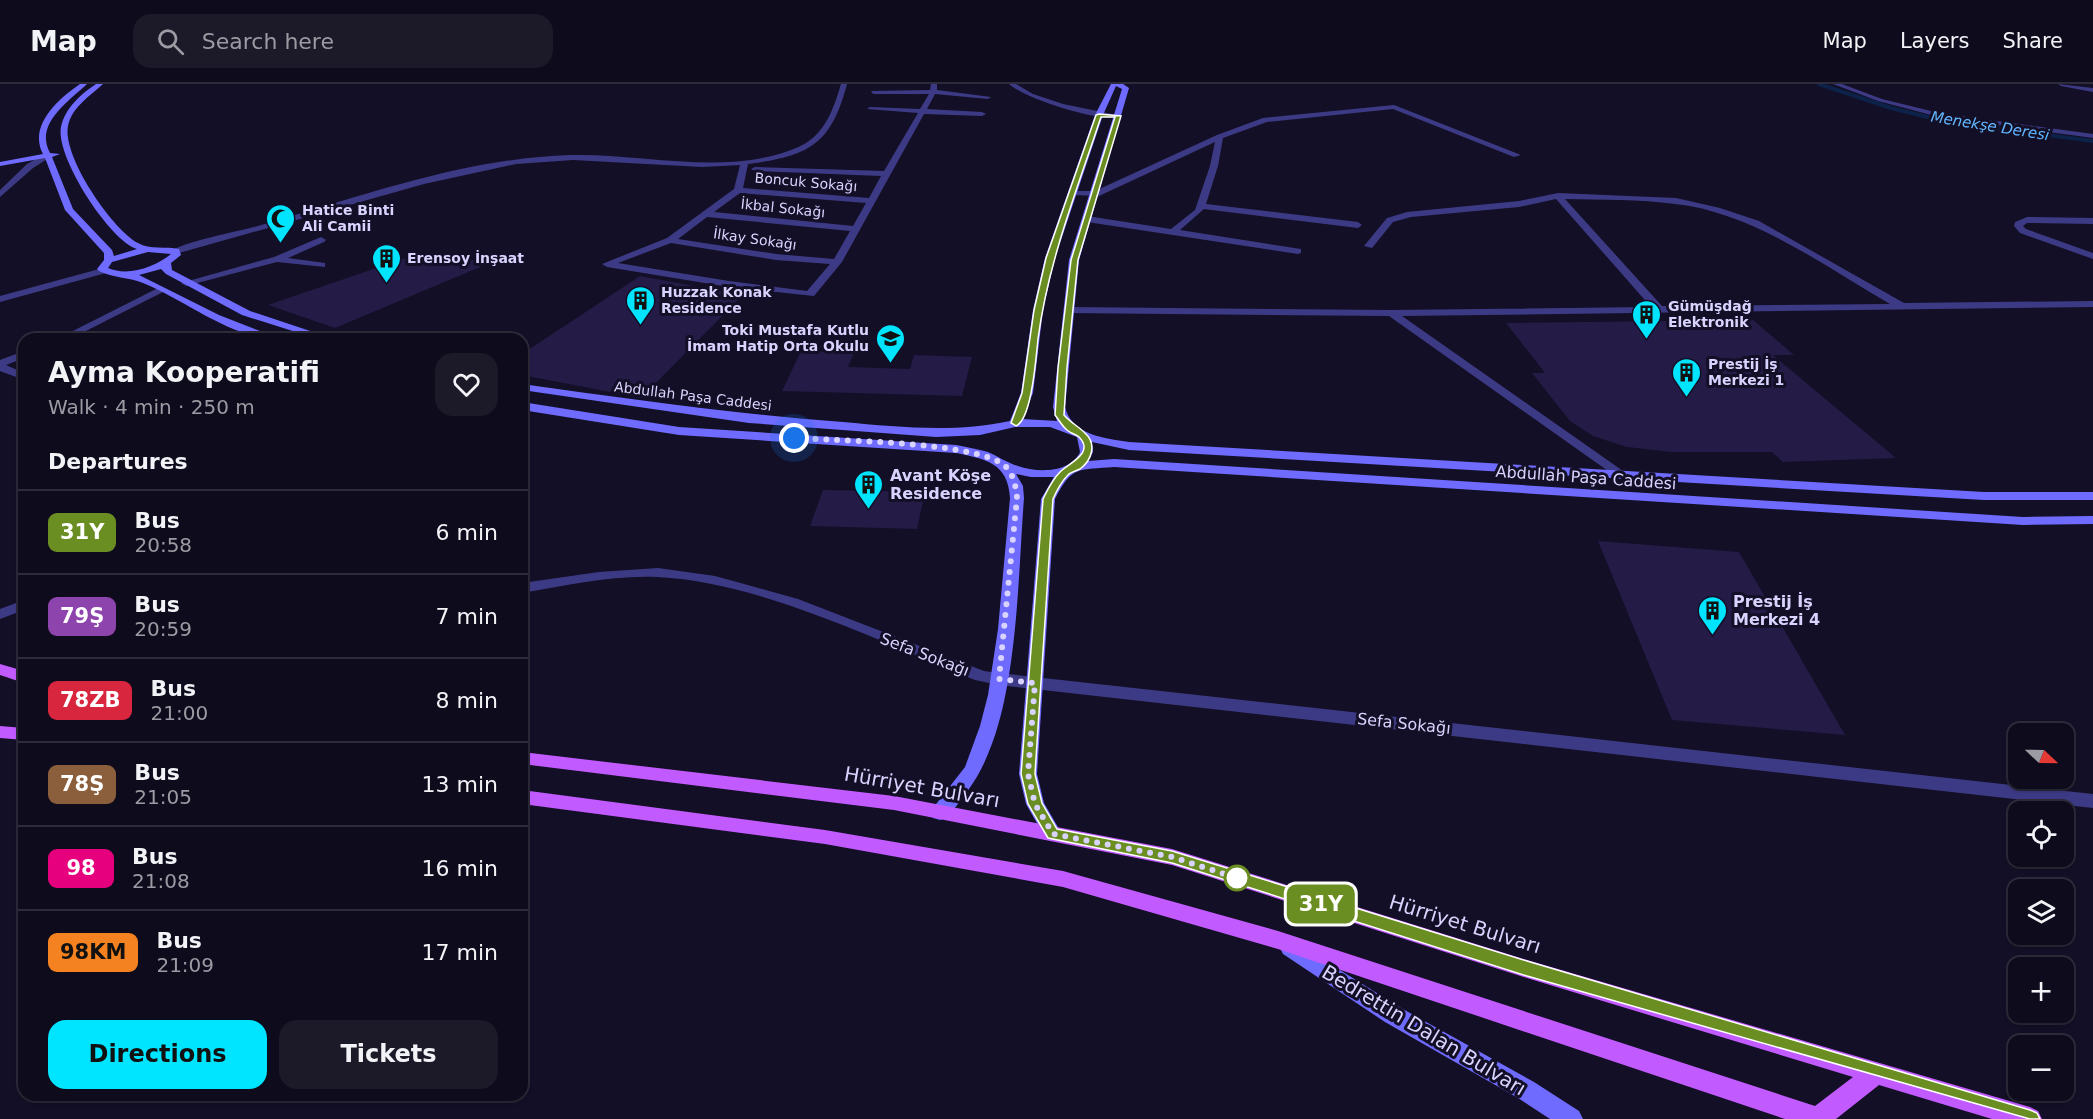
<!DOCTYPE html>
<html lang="en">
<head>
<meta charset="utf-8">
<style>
  :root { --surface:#0e0b1c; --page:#1c1929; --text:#f1f3f6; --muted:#9b9ba3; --line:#2e2b3b; --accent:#00e5ff }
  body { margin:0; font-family:"DejaVu Sans",sans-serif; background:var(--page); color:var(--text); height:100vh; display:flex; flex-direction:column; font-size:22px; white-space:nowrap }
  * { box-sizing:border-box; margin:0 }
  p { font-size:20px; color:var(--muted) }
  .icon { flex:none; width:33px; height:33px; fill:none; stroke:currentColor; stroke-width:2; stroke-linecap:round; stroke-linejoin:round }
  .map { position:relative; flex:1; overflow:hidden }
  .drawer { position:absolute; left:18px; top:249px; width:510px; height:768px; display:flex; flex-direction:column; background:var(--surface); border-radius:18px; box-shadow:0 2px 4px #0004,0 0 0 2px var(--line) }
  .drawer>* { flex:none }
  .badge { padding:0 12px; border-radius:9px; font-size:21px; line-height:39px }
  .needle { width:39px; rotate:112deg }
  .tools { position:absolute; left:2008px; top:639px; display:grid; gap:12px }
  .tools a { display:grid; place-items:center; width:66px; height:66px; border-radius:12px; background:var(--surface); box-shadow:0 2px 4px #0004,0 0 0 2px var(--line); font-size:30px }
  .you { position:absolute; width:30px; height:30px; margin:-15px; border:4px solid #fff; border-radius:50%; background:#1a73e8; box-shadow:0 0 0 9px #1a73e833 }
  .map>.badge { position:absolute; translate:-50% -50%; box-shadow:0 0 0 3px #fff }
  h2 { padding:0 30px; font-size:22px; line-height:54px }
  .round { display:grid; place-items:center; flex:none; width:63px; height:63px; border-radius:18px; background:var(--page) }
  .summary { display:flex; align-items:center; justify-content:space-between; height:102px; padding:0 30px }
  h1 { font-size:28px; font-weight:600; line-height:45px }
  .cta { display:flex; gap:12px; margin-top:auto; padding:12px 30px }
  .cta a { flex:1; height:69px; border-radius:18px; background:var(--accent); color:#111; font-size:24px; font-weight:600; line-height:69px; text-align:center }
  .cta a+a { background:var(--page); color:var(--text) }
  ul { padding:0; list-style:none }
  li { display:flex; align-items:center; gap:18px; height:84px; padding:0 30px; border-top:2px solid var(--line) }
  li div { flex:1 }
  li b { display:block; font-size:22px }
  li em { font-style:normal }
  li .badge { min-width:66px; font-weight:700; text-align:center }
  header { display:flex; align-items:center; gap:36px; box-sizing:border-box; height:84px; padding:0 30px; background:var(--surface); border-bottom:2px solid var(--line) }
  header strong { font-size:28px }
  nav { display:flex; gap:33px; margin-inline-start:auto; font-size:21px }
  .search { width:420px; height:54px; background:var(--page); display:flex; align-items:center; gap:15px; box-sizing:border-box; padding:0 21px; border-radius:18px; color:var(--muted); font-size:22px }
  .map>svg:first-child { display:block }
</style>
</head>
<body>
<header>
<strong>Map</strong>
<div class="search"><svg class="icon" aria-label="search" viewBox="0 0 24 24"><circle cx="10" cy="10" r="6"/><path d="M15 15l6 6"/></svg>Search here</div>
<nav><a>Map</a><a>Layers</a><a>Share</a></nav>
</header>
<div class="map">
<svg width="2093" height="1035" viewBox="0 0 2093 1035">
  <rect width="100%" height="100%" fill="#130f26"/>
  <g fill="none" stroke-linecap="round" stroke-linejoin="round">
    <path stroke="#0c2248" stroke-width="4" d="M 1819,0 L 1891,24 L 1948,38 L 2093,57"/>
  </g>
  <path fill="#241b47" d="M 417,170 L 492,178 L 335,244 L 268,221 Z
    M 640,192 L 743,211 L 641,314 L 522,291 L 522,270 Z
    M 1753,236 L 1794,271 L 1773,271 L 1896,374 L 1783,378 L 1772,368 L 1671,368 L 1627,363 L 1593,352 L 1570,337 L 1532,289 L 1545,289 L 1506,239 Z
    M 801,267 L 854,268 L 848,283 L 910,285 L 914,271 L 972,273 L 962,312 L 782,307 Z
    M 823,406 L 925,408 L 917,445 L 810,442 Z
    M 1598,457 L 1739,468 L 1845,651 L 1672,636 Z"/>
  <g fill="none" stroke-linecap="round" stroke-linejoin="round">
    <path fill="#3d3a85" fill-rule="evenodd" d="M 841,0 L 847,0 C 831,61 809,72 748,80 L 743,104 L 869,114 L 881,92 L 755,87 L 751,85 L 755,83 L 884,87 L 918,29 L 867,25 L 870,23 L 920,25 L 929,10 L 873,10 L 871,7 L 930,6 L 931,0 L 937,0 L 937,6 L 991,13 L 988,15 L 935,10 L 927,25 L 982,28 L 986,30 L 982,32 L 924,30 L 842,178 L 814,212 L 729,203 L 607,183 L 602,180 L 667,154 L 734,105 L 740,81 L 702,83 L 573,76 L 516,80 L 424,100 L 179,169 L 171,167 C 183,158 240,147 258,142 C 360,113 464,74 571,71 C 645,69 725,93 796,64 C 824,53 833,27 841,0 ZM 740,109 L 866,119 L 853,142 L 714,128 ZM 707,133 L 850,147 L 834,175 L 776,170 L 678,155 ZM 671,159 L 776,176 L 830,180 L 807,207 L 729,197 L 618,179 Z
      M 1009,0 L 1016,0 L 1033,10 L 1063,20 L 1122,32 C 1105,41 1023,14 1009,0 Z
      M 1833,0 L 1842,0 L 1882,15 L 1939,29 L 2093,50 L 2093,54 L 1939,33 L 1878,17 Z
      M 2058,0 L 2093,4 L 2093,8 L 2061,2 Z
      M 1394,21 L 1521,71 L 1514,73 L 1393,25 L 1267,38 L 1223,54 L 1218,82 L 1206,120 L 1358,138 L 1362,141 L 1358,144 L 1204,125 L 1180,146 L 1301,165 L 1301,169 L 1298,170 L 1087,138 L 1083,135 L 1087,132 L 1171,145 L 1195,126 L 1210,82 L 1215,58 L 1099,112 L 1073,111 L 1069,109 L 1073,107 L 1095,107 L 1217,51 L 1263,34 Z
      M 45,70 L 52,72 L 33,84 L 0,113 L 0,106 L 27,80 Z
      M 1558,109 L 1676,114 L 1720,124 L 1759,137 L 1904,219 L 2093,217 L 2093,223 L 1402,232 L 1623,387 L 1624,390 L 1618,394 L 1389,232 L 1068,229 L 1063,226 L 1068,223 L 1391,226 L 1651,223 L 1556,115 L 1519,123 L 1411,133 L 1393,138 L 1372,164 L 1364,162 L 1387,134 L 1407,128 L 1519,117 ZM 1565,115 C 1601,116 1639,115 1675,120 C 1752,128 1824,182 1890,220 L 1662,222 Z
      M 2027,133 L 2093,134 L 2093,140 L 2027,139 L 2023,142 L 2026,145 L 2093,169 L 2093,175 L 2020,149 L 2014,142 L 2015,138 Z
      M 321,153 L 326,156 L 324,158 L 288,174 L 325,179 L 325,183 L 277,178 L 186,202 L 181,199 L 274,173 Z
      M 103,184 L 108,187 L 106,189 L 0,218 L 0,212 Z
      M 158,204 L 167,206 L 70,255 L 57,255 Z
      M 24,267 L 24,274 L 6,281 L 24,289 L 24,296 L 0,287 L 0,276 Z
      M 658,484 L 715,492 L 798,515 L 984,587 L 999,589 L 2093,710 L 2093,724 L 999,601 L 975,596 C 881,558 760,498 658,493 C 613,491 567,501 522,509 L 522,499 L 599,488 Z
      M 24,516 L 24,526 L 0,535 L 0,525 Z"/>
    <path fill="#6f6bff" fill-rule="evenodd" d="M 80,0 L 87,0 C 69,17 34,40 50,69 L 60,70 L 52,73 L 73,125 L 112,166 L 114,172 L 137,165 C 109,156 55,72 61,43 C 65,24 81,10 96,0 L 103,0 C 90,12 72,23 68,42 C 62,72 112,145 138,159 C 150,166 166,162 179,165 L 181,171 L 171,179 L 172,186 L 250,227 L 334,255 L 318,255 L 242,231 L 166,190 L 161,185 L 139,191 L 219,231 L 280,255 C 230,255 188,217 143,199 C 128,193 113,194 99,187 L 97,185 L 104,176 L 104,169 L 65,126 L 45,74 L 0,82 L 0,78 L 43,70 C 28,42 58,15 80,0 ZM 148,168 L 171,170 C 155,183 128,193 108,184 L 112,178 Z
      M 1111,0 L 1123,0 L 1129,4 L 1079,176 L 1065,323 C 1072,351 1103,354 1129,358 L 1984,408 L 2093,408 L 2093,416 L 1984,416 L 1129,366 L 1092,358 L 1093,368 L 1088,377 L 1114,375 L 2023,433 L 2093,432 L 2093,440 L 2023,441 L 1114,383 C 1079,386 1072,381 1055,415 L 1037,690 L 1044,719 L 1062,750 L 1060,755 L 1053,757 L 1046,755 L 1026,720 L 1019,690 L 1041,415 L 1054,393 L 1031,393 L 1016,390 L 1023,402 L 1024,414 C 1018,491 1018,607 985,677 C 976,698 961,716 947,734 L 940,736 L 933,734 L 931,729 L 933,724 L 965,683 L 980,642 L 988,611 L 998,545 L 1010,414 C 1008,379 986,375 956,369 L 679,351 L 522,326 L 522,318 L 679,343 L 956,361 C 966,363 978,365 988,368 C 998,372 1007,379 1018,382 C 1037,389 1071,389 1080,368 L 1077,353 L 1050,343 L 1015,343 L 980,351 L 936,353 L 749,339 L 522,306 L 522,300 C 629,315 735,330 843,338 C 899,343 954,349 1010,337 L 1021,309 L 1033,226 L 1045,174 L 1095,31 ZM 1116,2 L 1122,5 L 1069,176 L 1053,323 L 1057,337 L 1022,335 L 1033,309 L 1043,226 L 1055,174 L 1103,31 Z
      M 1290,855 L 1401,924 L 1534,998 L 1579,1027 L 1583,1035 L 1550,1035 L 1518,1014 L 1385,938 L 1283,870 L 1280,864 L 1283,858 Z"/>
    <path fill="#c25bff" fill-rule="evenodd" d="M 0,580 L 24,587 L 24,599 L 0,591 Z
      M 0,642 L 24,644 L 24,656 L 0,654 Z
      M 522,668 L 894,712 L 1172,765 L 1527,876 L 2030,1023 L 2038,1027 L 2042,1035 L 1992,1035 L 1879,1001 L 1836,1035 L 1785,1035 L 1278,865 L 1063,803 L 825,760 L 522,720 L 522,706 L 825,746 L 1063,787 L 1278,847 L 1815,1022 L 1853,993 L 1527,894 L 1172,781 L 894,726 L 522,680 Z"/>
  </g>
  <path fill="#6b8e23" stroke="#fff" stroke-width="1.5" d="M 1099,30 L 1121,32 L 1078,176 L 1067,284 L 1064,331 C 1071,339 1078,342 1085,349 C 1097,360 1092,376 1080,385 C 1076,387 1071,388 1068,391 C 1061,398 1057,406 1053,415 L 1035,690 L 1042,719 L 1057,745 L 1172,767 L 1527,877 L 2030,1026 L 2037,1029 L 2040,1035 L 2030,1035 L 1527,892 L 1172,779 L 1048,754 L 1028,720 L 1021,690 L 1043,415 C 1048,405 1052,396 1060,388 C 1069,379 1095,369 1079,353 C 1075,350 1070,349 1067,346 C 1062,342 1059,336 1055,331 L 1058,284 L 1071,176 L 1115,33 L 1101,33 C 1077,106 1048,178 1038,255 C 1036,273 1032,335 1016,342 L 1011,339 L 1022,309 L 1034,226 L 1046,174 L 1096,31 Z"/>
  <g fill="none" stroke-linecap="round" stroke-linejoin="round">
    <path stroke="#d9d4ff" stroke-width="6" stroke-dasharray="0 10.8" d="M 794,354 C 834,357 984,357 1007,384 C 1014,392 1016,403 1017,414 L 999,595 L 1035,599 L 1028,690 L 1035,720 L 1053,750 L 1172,773 L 1237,794"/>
  </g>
  <defs>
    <symbol id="mosque-pin" viewBox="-11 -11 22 30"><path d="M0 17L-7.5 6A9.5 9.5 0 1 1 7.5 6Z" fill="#00e5ff" stroke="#130f26"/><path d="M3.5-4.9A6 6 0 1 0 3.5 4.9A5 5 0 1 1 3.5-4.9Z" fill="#111"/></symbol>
    <symbol id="building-pin" viewBox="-11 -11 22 30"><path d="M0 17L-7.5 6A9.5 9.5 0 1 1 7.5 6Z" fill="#00e5ff" stroke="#130f26"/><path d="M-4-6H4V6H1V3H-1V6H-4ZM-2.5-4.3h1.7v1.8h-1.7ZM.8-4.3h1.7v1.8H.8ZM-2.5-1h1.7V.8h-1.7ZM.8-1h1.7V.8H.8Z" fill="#111"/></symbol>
    <symbol id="school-pin" viewBox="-11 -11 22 30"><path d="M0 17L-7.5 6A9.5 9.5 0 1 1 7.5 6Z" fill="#00e5ff" stroke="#130f26"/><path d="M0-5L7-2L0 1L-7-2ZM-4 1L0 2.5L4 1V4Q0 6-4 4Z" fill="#111"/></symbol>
  </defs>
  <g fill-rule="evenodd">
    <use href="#mosque-pin" x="264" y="118" width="33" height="45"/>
    <use href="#building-pin" x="370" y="158" width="33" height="45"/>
    <use href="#building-pin" x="624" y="200" width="33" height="45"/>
    <use href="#building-pin" x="1630" y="214" width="33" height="45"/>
    <use href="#school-pin" x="874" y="238" width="33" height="45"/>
    <use href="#building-pin" x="1670" y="272" width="33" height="45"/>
    <use href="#building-pin" x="852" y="384" width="33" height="45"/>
    <use href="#building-pin" x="1696" y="510" width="33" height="45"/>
  </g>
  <circle fill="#fff" stroke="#6b8e23" stroke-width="3" cx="1237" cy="794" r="12"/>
  <g text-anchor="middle" stroke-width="6" stroke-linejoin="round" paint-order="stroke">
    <g font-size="14" fill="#d9d4ff" stroke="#130f26">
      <text transform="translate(806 98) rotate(5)" y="5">Boncuk Sokağı</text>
      <text transform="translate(783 124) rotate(6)" y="5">İkbal Sokağı</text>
      <text transform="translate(755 155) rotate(8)" y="5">İlkay Sokağı</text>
      <text transform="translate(693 312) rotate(7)" y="5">Abdullah Paşa Caddesi</text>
    </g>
    <g font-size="14" font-weight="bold" fill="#d9d4ff" stroke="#130f26" text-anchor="start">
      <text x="302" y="131">Hatice Binti<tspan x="302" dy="16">Ali Camii</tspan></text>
      <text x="407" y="179">Erensoy İnşaat</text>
      <text x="661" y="213">Huzzak Konak<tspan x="661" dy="16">Residence</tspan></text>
      <text x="1668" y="227">Gümüşdağ<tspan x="1668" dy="16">Elektronik</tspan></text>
      <text x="869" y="251" text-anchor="end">Toki Mustafa Kutlu<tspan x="869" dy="16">İmam Hatip Orta Okulu</tspan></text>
      <text x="1708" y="285">Prestij İş<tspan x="1708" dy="16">Merkezi 1</tspan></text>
    </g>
    <g font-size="15" font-style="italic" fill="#62b6ff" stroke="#130f26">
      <text transform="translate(1990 42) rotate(9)" y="5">Menekşe Deresi</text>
    </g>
    <g font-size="16" font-weight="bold" fill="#d9d4ff" stroke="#130f26" text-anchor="start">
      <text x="890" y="397">Avant Köşe<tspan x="890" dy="18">Residence</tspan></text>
      <text x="1733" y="523">Prestij İş<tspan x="1733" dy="18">Merkezi 4</tspan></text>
    </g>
    <g font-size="16" fill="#d9d4ff" stroke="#130f26">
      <text transform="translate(1586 393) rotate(4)" y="6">Abdullah Paşa Caddesi</text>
      <text transform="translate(925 570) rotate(21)" y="6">Sefa Sokağı</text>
      <text transform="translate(1404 639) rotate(6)" y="6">Sefa Sokağı</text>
    </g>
    <g font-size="20" fill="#d9d4ff" stroke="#130f26">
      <text transform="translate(922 703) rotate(10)" y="7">Hürriyet Bulvarı</text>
      <text transform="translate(1465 840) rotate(17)" y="7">Hürriyet Bulvarı</text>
      <text transform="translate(1424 946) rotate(31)" y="7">Bedrettin Dalan Bulvarı</text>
    </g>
  </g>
</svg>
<div class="tools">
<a><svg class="needle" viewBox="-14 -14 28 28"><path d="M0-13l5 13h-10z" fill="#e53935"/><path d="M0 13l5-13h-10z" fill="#9b9ba3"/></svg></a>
<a><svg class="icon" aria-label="locate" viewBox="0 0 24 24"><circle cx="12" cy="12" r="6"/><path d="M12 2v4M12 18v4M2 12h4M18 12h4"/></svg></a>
<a><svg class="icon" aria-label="layers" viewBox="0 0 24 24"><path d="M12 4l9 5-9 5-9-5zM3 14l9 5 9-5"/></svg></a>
<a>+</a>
<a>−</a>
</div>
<div class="you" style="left:794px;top:354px"></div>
<b class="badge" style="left:1321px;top:820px;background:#6b8e23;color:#fff">31Y</b>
<section class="drawer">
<div class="summary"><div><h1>Ayma Kooperatifi</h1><p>Walk · 4 min · 250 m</p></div><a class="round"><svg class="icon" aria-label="heart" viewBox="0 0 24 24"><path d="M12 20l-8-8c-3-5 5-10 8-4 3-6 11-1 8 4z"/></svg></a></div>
<h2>Departures</h2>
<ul>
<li><span class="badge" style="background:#6b8e23;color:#fff">31Y</span><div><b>Bus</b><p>20:58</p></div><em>6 min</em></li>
<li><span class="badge" style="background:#8e44ad;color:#fff">79Ş</span><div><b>Bus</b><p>20:59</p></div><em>7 min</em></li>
<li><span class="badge" style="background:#d7263d;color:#fff">78ZB</span><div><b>Bus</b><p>21:00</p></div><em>8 min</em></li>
<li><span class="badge" style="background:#8b5e3c;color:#fff">78Ş</span><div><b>Bus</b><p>21:05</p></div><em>13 min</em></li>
<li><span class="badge" style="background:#e6007e;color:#fff">98</span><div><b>Bus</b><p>21:08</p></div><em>16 min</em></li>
<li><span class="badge" style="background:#f58220;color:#111">98KM</span><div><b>Bus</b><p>21:09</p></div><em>17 min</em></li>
</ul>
<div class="cta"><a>Directions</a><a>Tickets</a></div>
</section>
</div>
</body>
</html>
